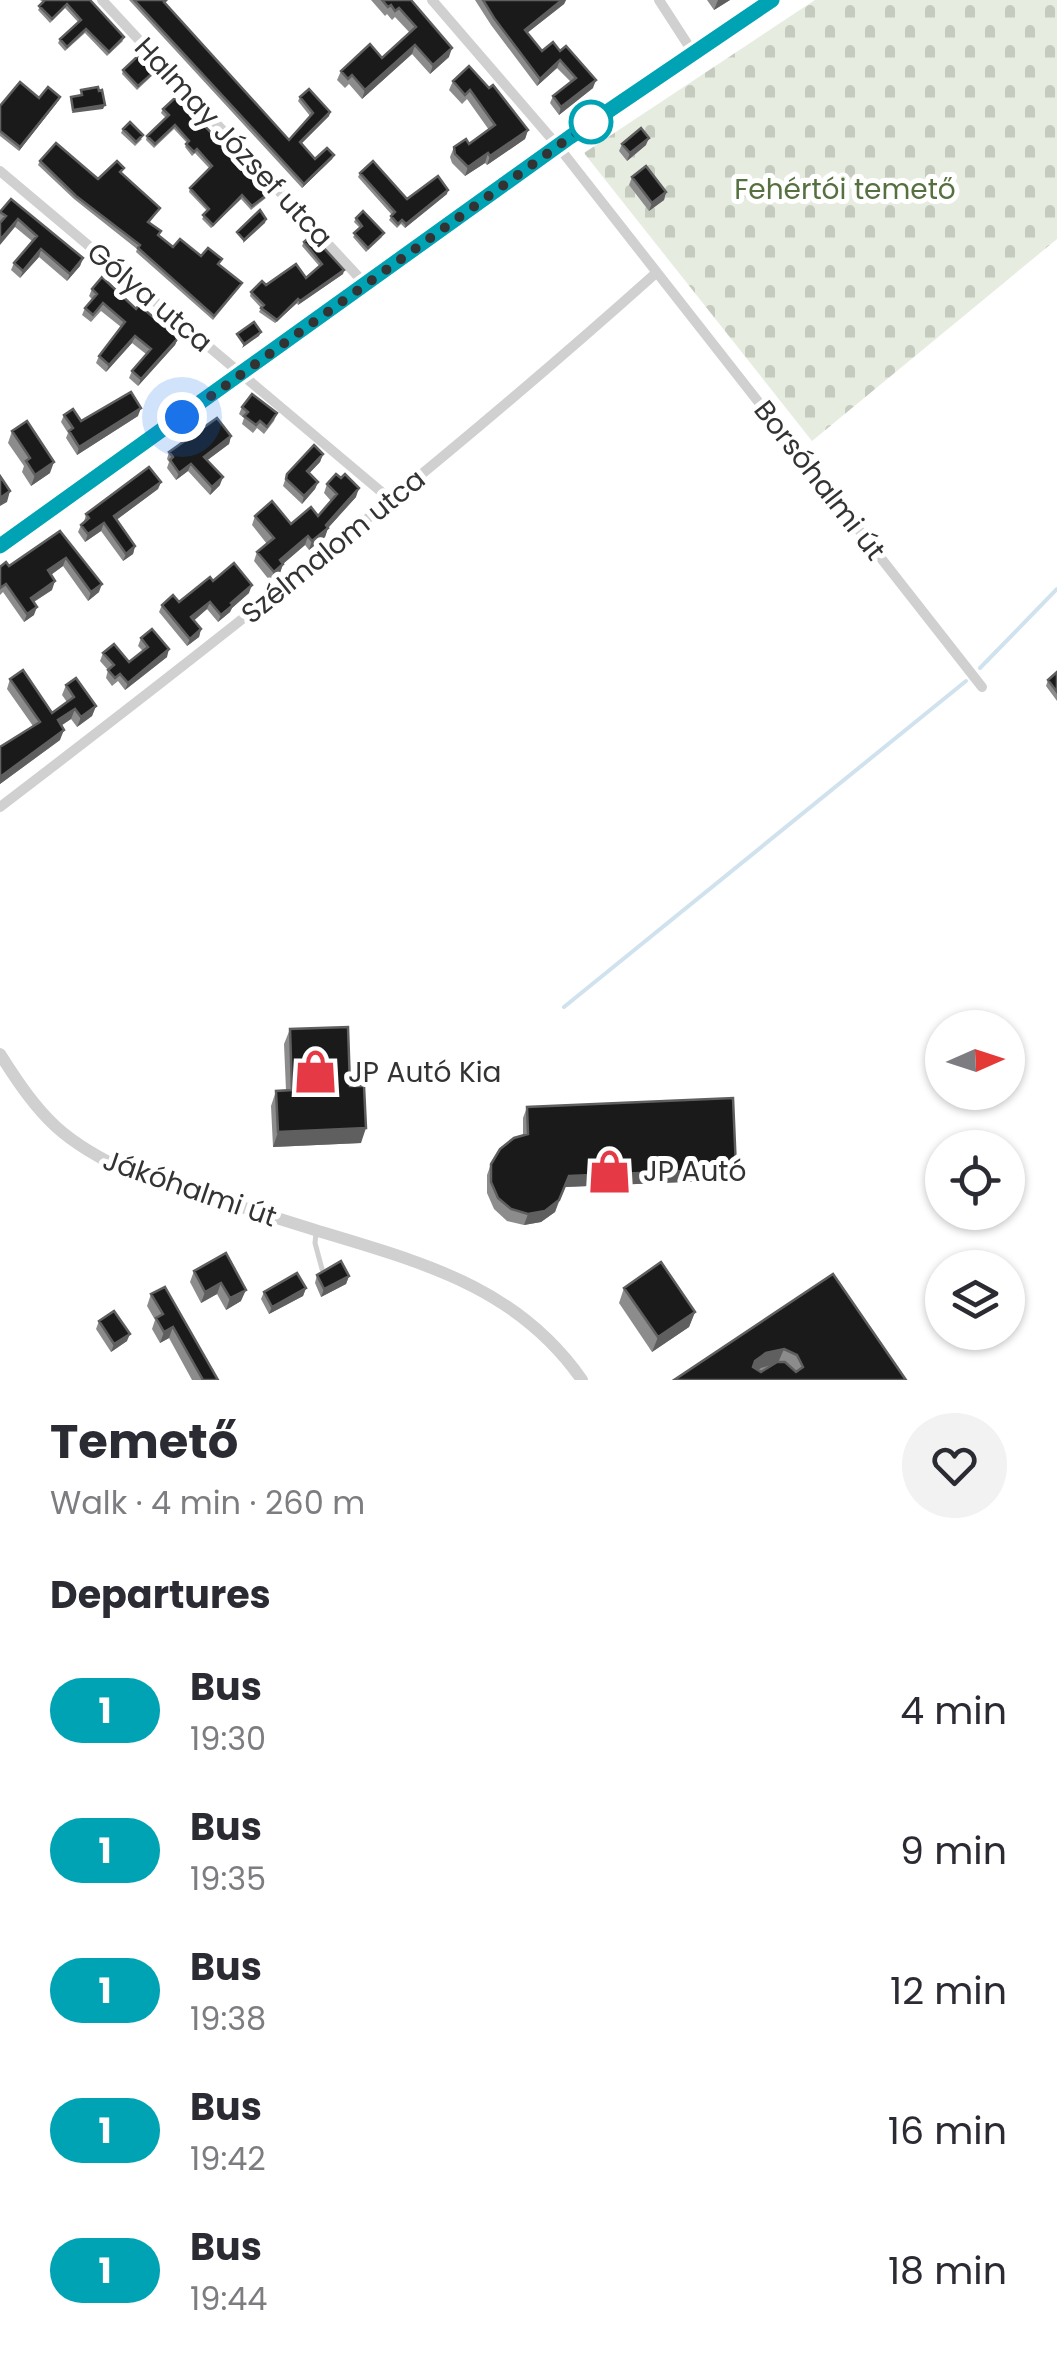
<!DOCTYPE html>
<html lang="en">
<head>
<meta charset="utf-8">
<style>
  :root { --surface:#fff; --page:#f2f2f3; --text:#2b2b33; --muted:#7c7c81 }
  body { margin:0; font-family:Poppins,sans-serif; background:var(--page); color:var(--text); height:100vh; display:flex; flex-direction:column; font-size:38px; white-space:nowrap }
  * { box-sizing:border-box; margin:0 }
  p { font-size:32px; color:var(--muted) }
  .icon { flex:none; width:55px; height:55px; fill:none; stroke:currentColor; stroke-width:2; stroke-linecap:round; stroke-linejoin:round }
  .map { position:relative; height:1380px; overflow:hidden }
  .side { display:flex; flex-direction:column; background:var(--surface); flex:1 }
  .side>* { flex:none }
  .badge { padding:0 20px; border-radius:32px; font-size:35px; line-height:65px }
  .needle { width:65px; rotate:87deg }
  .tools { position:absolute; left:925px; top:1010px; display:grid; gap:20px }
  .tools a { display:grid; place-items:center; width:100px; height:100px; border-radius:50%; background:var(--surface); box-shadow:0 2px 8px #0004; font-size:50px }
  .you { position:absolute; width:50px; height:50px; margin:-25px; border:8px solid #fff; border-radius:50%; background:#1a73e8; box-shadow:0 0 0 15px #1a73e833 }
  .map>.badge { position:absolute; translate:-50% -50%; box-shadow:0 0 0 5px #fff }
  h2 { padding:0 50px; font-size:38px; line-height:90px }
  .round { display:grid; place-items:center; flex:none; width:105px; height:105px; border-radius:52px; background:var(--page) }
  .overview { display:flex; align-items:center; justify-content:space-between; height:170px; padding:0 50px }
  h1 { font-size:48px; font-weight:700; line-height:75px }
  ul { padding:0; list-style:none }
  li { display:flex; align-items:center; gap:30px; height:140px; padding:0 50px }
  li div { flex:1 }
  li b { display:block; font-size:38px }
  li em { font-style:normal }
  li .badge { min-width:110px; font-weight:700; text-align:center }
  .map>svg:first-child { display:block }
</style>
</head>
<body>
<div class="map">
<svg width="1057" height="1380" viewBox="0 0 1057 1380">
  <defs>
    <pattern id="cemetery-stones" width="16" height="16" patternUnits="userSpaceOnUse" patternTransform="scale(2.5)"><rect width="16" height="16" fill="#e6ecdf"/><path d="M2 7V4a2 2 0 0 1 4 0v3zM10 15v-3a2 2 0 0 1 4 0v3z" fill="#c6cbc0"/></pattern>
  </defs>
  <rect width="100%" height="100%" fill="#fff"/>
  <path fill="url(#cemetery-stones)" d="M 815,0 L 1057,0 L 1057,239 L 812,441 L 584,153 Z"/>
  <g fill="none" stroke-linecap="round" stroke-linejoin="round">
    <path stroke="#cfe2ee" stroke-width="4" d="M 980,668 L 1057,589
      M 564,1007 L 966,681"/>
    <path stroke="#d0d0d0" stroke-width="5" d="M 316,1233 L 315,1243 L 322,1269"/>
    <path stroke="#d0d0d0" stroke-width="10" d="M 102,0 L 366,285
      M 432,0 L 557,145 L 982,687
      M 659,0 L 692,51
      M 0,171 L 391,500
      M 0,546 L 557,145 L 771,0
      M 0,807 C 224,636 446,461 656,273"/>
    <path stroke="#d0d0d0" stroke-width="12" d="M 0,1054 C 41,1119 63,1142 133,1174 C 194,1192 254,1211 315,1230 C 419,1262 516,1285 582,1380"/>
  </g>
  <path fill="#8c8c8c" d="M 40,0 L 90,0 L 123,41 L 107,56 L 85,33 L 65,51 L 58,43 L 60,39 L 78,22 L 65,8 L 50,23 L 38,10 L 43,2 Z
    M 129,0 L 168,0 L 165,3 L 289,140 L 310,116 L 298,101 L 300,97 L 330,112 L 329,116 L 302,143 L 315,159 L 334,155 L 332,159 L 302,188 Z
    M 371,0 L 411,0 L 449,57 L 430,74 L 412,54 L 362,99 L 349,84 L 345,88 L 337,80 L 341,71 L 382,58 L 410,33 L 395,17 L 392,20 L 387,14 L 385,16 Z
    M 475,0 L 566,0 L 564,4 L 527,33 L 542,51 L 553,42 L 593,88 L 559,115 L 550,103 L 553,96 L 571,82 L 557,68 L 537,86 L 491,25 Z
    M 707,0 L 730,0 L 714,10 Z
    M 469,66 L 528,130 L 525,139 L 487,165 L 485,163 L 465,176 L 452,163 L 450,157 L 454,147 L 469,144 L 489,130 L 467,99 L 462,104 L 449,90 L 453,81 Z
    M 123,70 L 154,74 L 137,90 L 122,74 Z
    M 39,98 L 59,100 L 19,151 L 0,136 L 0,106 Z
    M 163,109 L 266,198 L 251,210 L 241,199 L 211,228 L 202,219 L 207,211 L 189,192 L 190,188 L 209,168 L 195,153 L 192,156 L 185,147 L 187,143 L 174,129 L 154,148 L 146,140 L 147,136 L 166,118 L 161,113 Z
    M 123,129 L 142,139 L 135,146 L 121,133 Z
    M 622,144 L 646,145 L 627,161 L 619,151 Z
    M 40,161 L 98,179 L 122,173 L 160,208 L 150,222 L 160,235 L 159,236 L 173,247 L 201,256 L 219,264 L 240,287 L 213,320 L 136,252 L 137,249 L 74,199 L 38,165 Z
    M 360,173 L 407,199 L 447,194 L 405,228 L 401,224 L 397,228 L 389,220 L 392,215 L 358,177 Z
    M 632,177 L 666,192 L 664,200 L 649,211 L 629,185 Z
    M 11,199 L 83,258 L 80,266 L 67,281 L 39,257 L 20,278 L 11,270 L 14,263 L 32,241 L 15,227 L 0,222 L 0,212 Z
    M 356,218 L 382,237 L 366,252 L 353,237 L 360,228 L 354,222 Z
    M 304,242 L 344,270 L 343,274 L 298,305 L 297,303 L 275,323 L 259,312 L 261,308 L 250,296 L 251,292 L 266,285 L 306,278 L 320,267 L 302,246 Z
    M 92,289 L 136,309 L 178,338 L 175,345 L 138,386 L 129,378 L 132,371 L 146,354 L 132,343 L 106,372 L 96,363 L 99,356 L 121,327 L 101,311 L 91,322 L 82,315 L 85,308 L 92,299 L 89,296 Z
    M 242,407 L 277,413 L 274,421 L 264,434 L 257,428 L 253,433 L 242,424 L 244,418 L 239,414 Z
    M 64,415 L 81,421 L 138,416 L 77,455 L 66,438 L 68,433 L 61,422 Z
    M 12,431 L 50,473 L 31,486 L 22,472 L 24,466 L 8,443 Z
    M 231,436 L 229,444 L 207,460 L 220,485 L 210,495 L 188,471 L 176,480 L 167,468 L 169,462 L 167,459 L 169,452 Z
    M 323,454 L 320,462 L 309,473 L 318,482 L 315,489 L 302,504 L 283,486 L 287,474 Z
    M 161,482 L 158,489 L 116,520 L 135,546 L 133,554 L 123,561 L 101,531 L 85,542 L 78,532 L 81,525 L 84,522 L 86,514 Z
    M 327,484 L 356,497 L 328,528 L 325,537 L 309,550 L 305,545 L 283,564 L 280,573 L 270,581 L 254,561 L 257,552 L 267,544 L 252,525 L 255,516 L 291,524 L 318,516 L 331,501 L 324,493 Z
    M 60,531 L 99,592 L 88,601 L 63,566 L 51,575 L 52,590 L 34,602 L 34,615 L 24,622 L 3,592 L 0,595 L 0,567 L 9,566 Z
    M 213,581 L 249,593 L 232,608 L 230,612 L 218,622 L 207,609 L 194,620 L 201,629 L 199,637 L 187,646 L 159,612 L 162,605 L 179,602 Z
    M 141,638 L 167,657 L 125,690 L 118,681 L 112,686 L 106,678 L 108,670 L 100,661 L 103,653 L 129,662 L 143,651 L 138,646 Z
    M 1057,672 L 1057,701 L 1046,686 L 1048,680 Z
    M 10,679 L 52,713 L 67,702 L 62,695 L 66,685 L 96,706 L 92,716 L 77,727 L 71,719 L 61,726 L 60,740 L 0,784 L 0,747 L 33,726 L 7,689 Z
    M 290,1029 L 350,1086 L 361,1143 L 273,1147 L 271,1106 L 276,1091 L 286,1090 L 284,1044 Z
    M 527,1107 L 732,1180 L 565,1187 L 555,1212 L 541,1222 L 524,1225 L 507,1221 L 494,1209 L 487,1193 L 487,1175 L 491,1164 L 523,1135 L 523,1118 Z
    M 226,1253 L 241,1301 L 226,1310 L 217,1294 L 201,1303 L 190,1282 L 194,1271 Z
    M 833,1274 L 906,1380 L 674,1380 Z
    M 317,1275 L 349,1276 L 346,1284 L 321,1297 L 315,1283 Z
    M 306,1288 L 303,1296 L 269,1314 L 261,1299 L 264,1292 Z
    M 624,1288 L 695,1312 L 689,1327 L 652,1352 L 619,1303 Z
    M 151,1294 L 218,1380 L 192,1380 L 169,1338 L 160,1343 L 152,1329 L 155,1320 L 147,1306 Z
    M 99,1321 L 127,1341 L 111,1352 L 96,1329 Z"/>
  <path fill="#5f5f5f" d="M 562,0 L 566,0 L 564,4 L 522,37 L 525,30 Z
    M 718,0 L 730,0 L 714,10 Z
    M 415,45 L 412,54 L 362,99 L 365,90 Z
    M 452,48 L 449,57 L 430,74 L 433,65 Z
    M 560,60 L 557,68 L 537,86 L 540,79 Z
    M 596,80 L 593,88 L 559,115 L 561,107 Z
    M 60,97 L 59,100 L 19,151 L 20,147 Z
    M 105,105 L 103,109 L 72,113 L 73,110 Z
    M 330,112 L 329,116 L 299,146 L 300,142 Z
    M 528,130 L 525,139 L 487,165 L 490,156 Z
    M 649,138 L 646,145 L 627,161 L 630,153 Z
    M 488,153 L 485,163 L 465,176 L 468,167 Z
    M 334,155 L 332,159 L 302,188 L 304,184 Z
    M 448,190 L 447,194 L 405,228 L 406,224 Z
    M 666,192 L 664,200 L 649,211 L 652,203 Z
    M 242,195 L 241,199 L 211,228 L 213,225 Z
    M 18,219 L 15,227 L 0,245 L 0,240 Z
    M 266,219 L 265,223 L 243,243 L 244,240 Z
    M 41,249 L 39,257 L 20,278 L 23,271 Z
    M 83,258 L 80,266 L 67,281 L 70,274 Z
    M 344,270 L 343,274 L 298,305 L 300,301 Z
    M 298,299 L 297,303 L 275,323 L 277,320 Z
    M 261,332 L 259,336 L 242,348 L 244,344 Z
    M 135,336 L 132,343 L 106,372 L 109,365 Z
    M 178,338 L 175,345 L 138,386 L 141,379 Z
    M 141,408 L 138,416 L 77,455 L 79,447 Z
    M 231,436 L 229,444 L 201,465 L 204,457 Z
    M 323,454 L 320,462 L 304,479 L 307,471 Z
    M 54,462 L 50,473 L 31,486 L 35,475 Z
    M 191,464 L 188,471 L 176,480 L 179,473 Z
    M 223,477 L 220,485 L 210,495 L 212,487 Z
    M 161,482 L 158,489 L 111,524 L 114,516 Z
    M 318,482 L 315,489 L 302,504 L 304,496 Z
    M 359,488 L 356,497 L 328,528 L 325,537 L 309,550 L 312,541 Z
    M 10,491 L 7,502 L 0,506 L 0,498 Z
    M 104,523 L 101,531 L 85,542 L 88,534 Z
    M 308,536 L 305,545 L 277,569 L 280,560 Z
    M 135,546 L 133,554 L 123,561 L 126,554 Z
    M 66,558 L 63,566 L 45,579 L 48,570 Z
    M 283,564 L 280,573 L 270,581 L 274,572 Z
    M 55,581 L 52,590 L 27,606 L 31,598 Z
    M 102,584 L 99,592 L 88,601 L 91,592 Z
    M 252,585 L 249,593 L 232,608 L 230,612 L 218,622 L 221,615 L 231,603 Z
    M 210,602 L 207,609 L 189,625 L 191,617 Z
    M 37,607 L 34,615 L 24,622 L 27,614 Z
    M 201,629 L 199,637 L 187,646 L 190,639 Z
    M 169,649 L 167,657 L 125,690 L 128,683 Z
    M 96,706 L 92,716 L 77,727 L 81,717 Z
    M 75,709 L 71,719 L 54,730 L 58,720 Z
    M 64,730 L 60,740 L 0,784 L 0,777 Z
    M 366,1128 L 361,1143 L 273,1147 L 278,1132 Z
    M 736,1169 L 732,1180 L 565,1187 L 569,1176 Z
    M 559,1200 L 555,1212 L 541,1222 L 524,1225 L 528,1214 Z
    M 349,1276 L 346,1284 L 321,1297 L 324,1289 Z
    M 221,1283 L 217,1294 L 201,1303 L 205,1292 Z
    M 306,1288 L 303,1296 L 269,1314 L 272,1307 Z
    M 246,1290 L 241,1301 L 226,1310 L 230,1298 Z
    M 695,1312 L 689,1327 L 652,1352 L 658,1337 Z
    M 173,1327 L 169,1338 L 160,1343 L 164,1332 Z
    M 130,1334 L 127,1341 L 111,1352 L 114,1344 Z
    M 784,1349 L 778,1363 L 761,1368 L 750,1376 L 755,1361 L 766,1353 Z"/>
  <path fill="#1a1a1a" stroke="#5f5f5f" stroke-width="2.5" fill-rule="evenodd" d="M 45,0 L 90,0 L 124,37 L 109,52 L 86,29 L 67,47 L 60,39 L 81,20 L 67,4 L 52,19 L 39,6 Z
    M 134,0 L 166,0 L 164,2 L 289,140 L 313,113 L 300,97 L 309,89 L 330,112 L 300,142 L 315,159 L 327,148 L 334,155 L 304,184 Z
    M 382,0 L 411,0 L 452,48 L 433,65 L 415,45 L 365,90 L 352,75 L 348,79 L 341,71 L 370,44 L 382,58 L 416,27 L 399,8 L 395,11 L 391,5 L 388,7 Z
    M 483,0 L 562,0 L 525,30 L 542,51 L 553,42 L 560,51 L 566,46 L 596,80 L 561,107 L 553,96 L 576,78 L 560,60 L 540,79 L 494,18 Z
    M 140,54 L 155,71 L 138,86 L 123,70 Z
    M 469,66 L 489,88 L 493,85 L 528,130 L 490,156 L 488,153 L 468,167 L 455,154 L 454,147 L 466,139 L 469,144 L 495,125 L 470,90 L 465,95 L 453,81 Z
    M 20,82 L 39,98 L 48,87 L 60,97 L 20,147 L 0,131 L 0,106 Z
    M 98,87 L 99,91 L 102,90 L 105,105 L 73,110 L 71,97 L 82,95 L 81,90 Z
    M 177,96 L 268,194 L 252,206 L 242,195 L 213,225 L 203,215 L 209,209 L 190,188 L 212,166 L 197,149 L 194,152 L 186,144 L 189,141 L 175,125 L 155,144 L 147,136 L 169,115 L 163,109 Z
    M 130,122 L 143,135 L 136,142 L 123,129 Z
    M 641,128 L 649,138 L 630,153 L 622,144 Z
    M 56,143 L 98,179 L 117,161 L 124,168 L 120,172 L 160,208 L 148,222 L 161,231 L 158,235 L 173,247 L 180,239 L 201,256 L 208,248 L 222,259 L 218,264 L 242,283 L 214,316 L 138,248 L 140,245 L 76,196 L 40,161 Z
    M 373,161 L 407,199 L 438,176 L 448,190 L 406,224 L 402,220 L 398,224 L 391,216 L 395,212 L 360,173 Z
    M 646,166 L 666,192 L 652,203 L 632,177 Z
    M 11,199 L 83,258 L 70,274 L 41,249 L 23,271 L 14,263 L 37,236 L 18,219 L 0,240 L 0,223 L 6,216 L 0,212 Z
    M 260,210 L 266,219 L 244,240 L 237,232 Z
    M 363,211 L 384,233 L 368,248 L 354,233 L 362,226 L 356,218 Z
    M 312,235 L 344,270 L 300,301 L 298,299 L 277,320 L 261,308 L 264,305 L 251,292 L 262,281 L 266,285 L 296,264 L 306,278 L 322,264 L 304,242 Z
    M 102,277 L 136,309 L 139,305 L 178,338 L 141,379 L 132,371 L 151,349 L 135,336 L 109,365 L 99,356 L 125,322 L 103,303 L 93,315 L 85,308 L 97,294 L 92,289 Z
    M 254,322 L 261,332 L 244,344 L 237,334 Z
    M 131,392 L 141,408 L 79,447 L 69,431 L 73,428 L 64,415 L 73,409 L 81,421 Z
    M 252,394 L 277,413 L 267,427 L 260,421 L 256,425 L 244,416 L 248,412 L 242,407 Z
    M 217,418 L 231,436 L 204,457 L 223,477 L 212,487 L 191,464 L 179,473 L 170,460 L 173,457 L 169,452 Z
    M 27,421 L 54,462 L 35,475 L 26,461 L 30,458 L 12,431 Z
    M 314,445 L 323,454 L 307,471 L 318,482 L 304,496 L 286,479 L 287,474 Z
    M 149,467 L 161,482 L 114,516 L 135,546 L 126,554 L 104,523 L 88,534 L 81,525 L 89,518 L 86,514 Z
    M 336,474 L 341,478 L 345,474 L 359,488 L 326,525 L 328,528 L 312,541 L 308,536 L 280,560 L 283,564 L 274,572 L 257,552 L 274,538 L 255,516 L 272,501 L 291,524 L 311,507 L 318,516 L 337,494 L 327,484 Z
    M 0,476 L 10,491 L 0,498 Z
    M 60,531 L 102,584 L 91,592 L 66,558 L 48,570 L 55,581 L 31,598 L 37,607 L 27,614 L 6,584 L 0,588 L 0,567 L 6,562 L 9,566 Z
    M 234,563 L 252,585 L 231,603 L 233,605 L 221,615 L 210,602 L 191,617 L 201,629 L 190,639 L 162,605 L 173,595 L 179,602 L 210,577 L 213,581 Z
    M 152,629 L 169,649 L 128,683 L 120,674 L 115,678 L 108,670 L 114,665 L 103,653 L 114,644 L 129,662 L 148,647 L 141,638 Z
    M 23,670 L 52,713 L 74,697 L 66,685 L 76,678 L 96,706 L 81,717 L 75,709 L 58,720 L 64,730 L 0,777 L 0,747 L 40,722 L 10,679 Z
    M 1057,672 L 1057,692 L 1048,680 Z
    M 348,1027 L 350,1086 L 364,1086 L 366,1128 L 278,1132 L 276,1091 L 292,1090 L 290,1029 Z
    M 733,1098 L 736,1169 L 569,1176 L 559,1200 L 545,1211 L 528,1214 L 511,1209 L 498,1198 L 491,1182 L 491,1164 L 500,1149 L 514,1138 L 528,1134 L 527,1107 Z
    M 226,1253 L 246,1290 L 230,1298 L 221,1283 L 205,1292 L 194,1271 Z
    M 341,1261 L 349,1276 L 324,1289 L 317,1275 Z
    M 661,1262 L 695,1312 L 658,1337 L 624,1288 Z
    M 297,1273 L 306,1288 L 272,1307 L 264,1292 Z
    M 833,1274 L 906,1380 L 674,1380 ZM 784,1349 L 797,1355 L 803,1367 L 796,1372 L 785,1362 L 777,1362 L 761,1372 L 753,1367 L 755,1361 L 766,1353 Z
    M 165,1287 L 218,1380 L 203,1380 L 173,1327 L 164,1332 L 156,1318 L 163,1314 L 151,1294 Z
    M 114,1311 L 130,1334 L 114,1344 L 99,1321 Z"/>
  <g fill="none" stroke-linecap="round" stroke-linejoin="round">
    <defs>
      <path id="line" d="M 0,546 L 570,137 L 772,0"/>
    </defs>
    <use href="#line" stroke="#fff" stroke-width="22"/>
    <use href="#line" stroke="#00a3b4" stroke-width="15"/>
    <path stroke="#333" stroke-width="10" stroke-dasharray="0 18" d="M 182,417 L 594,120 L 591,122"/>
  </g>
  <defs>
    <symbol id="shop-bare" viewBox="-9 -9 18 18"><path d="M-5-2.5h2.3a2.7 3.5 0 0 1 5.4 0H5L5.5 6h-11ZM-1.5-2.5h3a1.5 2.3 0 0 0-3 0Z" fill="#e63946" stroke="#fff" stroke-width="2.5" paint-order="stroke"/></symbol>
  </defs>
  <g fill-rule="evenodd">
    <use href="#shop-bare" x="284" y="1040" width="63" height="63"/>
    <use href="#shop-bare" x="578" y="1140" width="63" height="63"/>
  </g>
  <circle fill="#fff" stroke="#00a3b4" stroke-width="5" cx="591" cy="122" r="20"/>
  <g text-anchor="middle" stroke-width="10" stroke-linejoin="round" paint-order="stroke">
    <g font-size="28" fill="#333" stroke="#fff">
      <text transform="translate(234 142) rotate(47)" y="10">Halmay József utca</text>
      <text transform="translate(150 297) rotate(40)" y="10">Gólya utca</text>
      <text transform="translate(820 480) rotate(52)" y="10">Borsóhalmi út</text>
      <text transform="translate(333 546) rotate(-39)" y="10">Szélmalom utca</text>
      <text transform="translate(190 1188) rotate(19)" y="10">Jákóhalmi út</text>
    </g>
    <g font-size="28" fill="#56703f" stroke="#fff">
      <text x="845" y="199">Fehértói temető</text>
    </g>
    <g font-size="28" fill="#333" stroke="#fff" text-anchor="start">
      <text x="348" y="1082">JP Autó Kia</text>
      <text x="643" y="1181">JP Autó</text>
    </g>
  </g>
</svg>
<div class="tools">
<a><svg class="needle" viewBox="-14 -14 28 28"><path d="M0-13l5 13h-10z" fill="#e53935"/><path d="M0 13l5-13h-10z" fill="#7c7c81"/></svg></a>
<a><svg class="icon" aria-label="locate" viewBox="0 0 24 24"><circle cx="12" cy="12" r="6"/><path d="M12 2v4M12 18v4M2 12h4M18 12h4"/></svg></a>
<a><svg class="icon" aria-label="layers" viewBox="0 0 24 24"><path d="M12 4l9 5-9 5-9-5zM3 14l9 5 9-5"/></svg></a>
</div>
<div class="you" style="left:182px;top:417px"></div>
</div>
<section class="side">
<div class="overview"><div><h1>Temető</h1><p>Walk · 4 min · 260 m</p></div><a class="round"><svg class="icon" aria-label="heart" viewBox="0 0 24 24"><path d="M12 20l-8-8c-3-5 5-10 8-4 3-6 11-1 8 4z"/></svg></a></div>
<h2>Departures</h2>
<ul>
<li><span class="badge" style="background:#00a3b4;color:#fff">1</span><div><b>Bus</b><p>19:30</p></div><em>4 min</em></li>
<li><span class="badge" style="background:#00a3b4;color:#fff">1</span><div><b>Bus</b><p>19:35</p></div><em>9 min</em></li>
<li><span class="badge" style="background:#00a3b4;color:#fff">1</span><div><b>Bus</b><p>19:38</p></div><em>12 min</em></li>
<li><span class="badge" style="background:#00a3b4;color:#fff">1</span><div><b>Bus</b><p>19:42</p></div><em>16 min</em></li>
<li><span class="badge" style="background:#00a3b4;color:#fff">1</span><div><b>Bus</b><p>19:44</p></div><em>18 min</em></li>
</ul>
</section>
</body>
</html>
